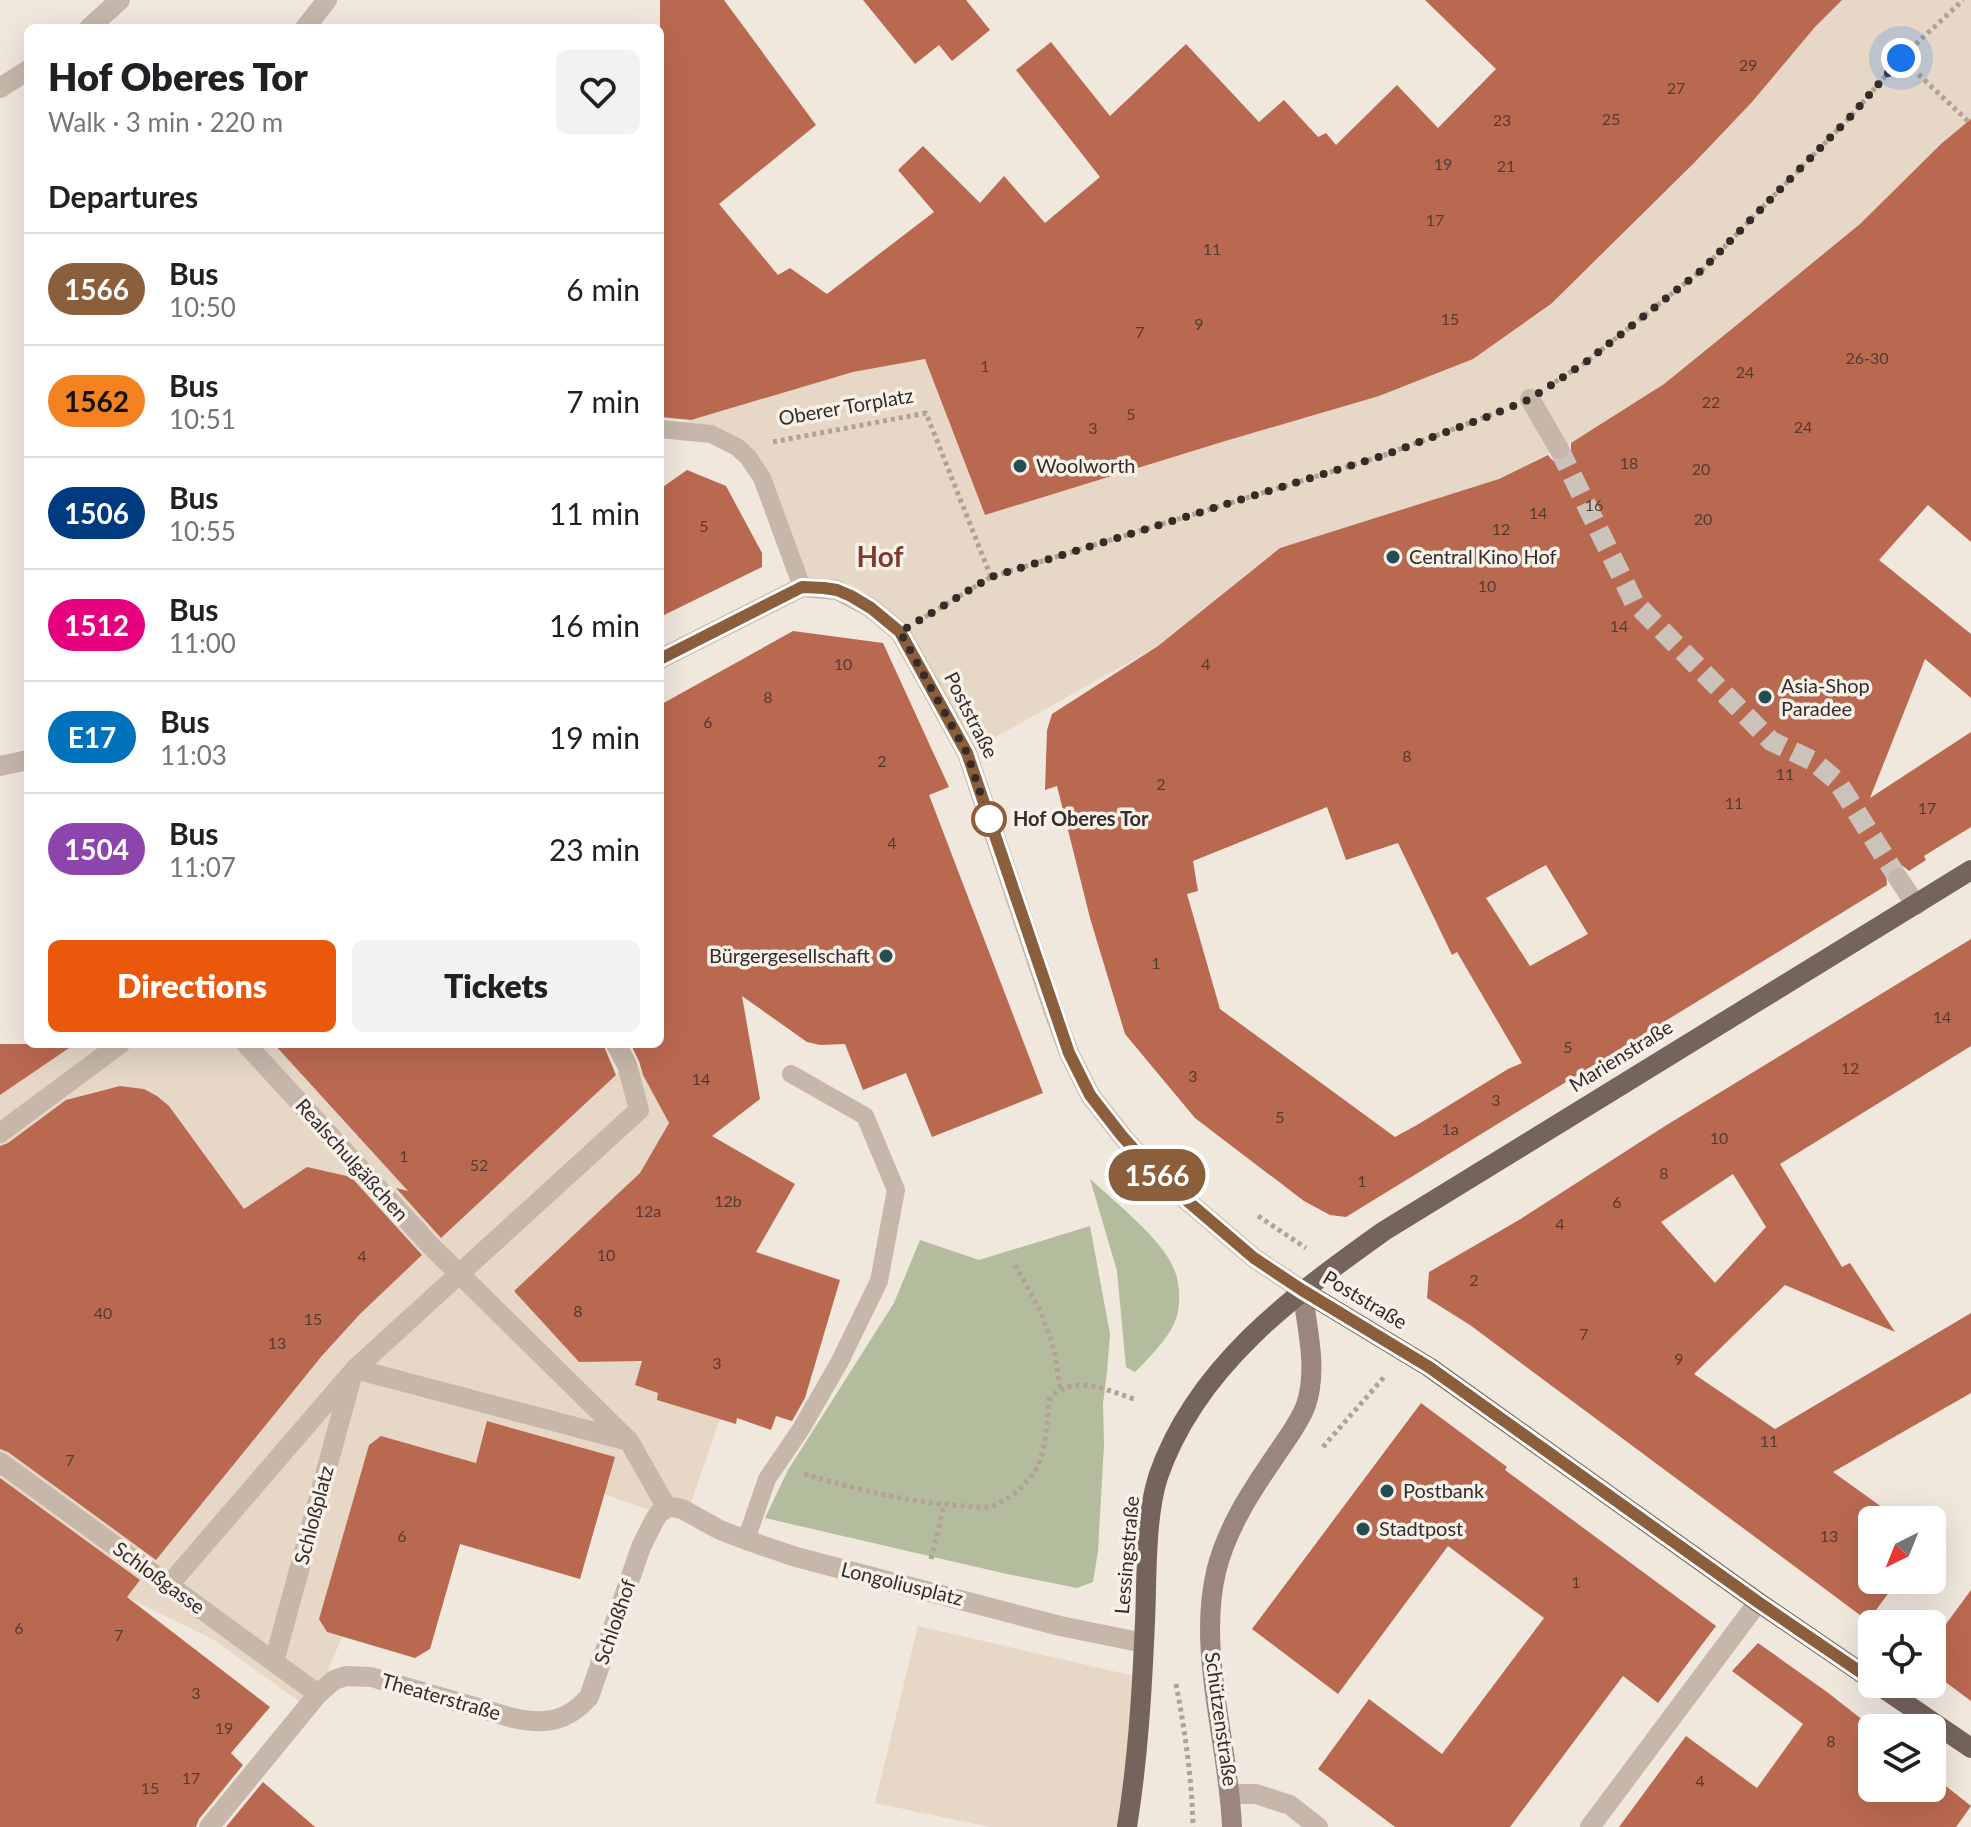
<!DOCTYPE html>
<html lang="en">
<head>
<meta charset="utf-8">
<style>
  :root { --surface:#fff; --page:#f2f2f2; --text:#202124; --muted:#757577; --line:#e0e0e0; --accent:#ea580c }
  body { margin:0; font-family:Lato,sans-serif; background:var(--page); color:var(--text); height:100vh; display:flex; flex-direction:column; font-size:30px; white-space:nowrap }
  * { box-sizing:border-box; margin:0 }
  p { font-size:26px; color:var(--muted) }
  .icon { flex:none; width:44px; height:44px; fill:none; stroke:currentColor; stroke-width:2; stroke-linecap:round; stroke-linejoin:round }
  .map { position:relative; flex:1; overflow:hidden }
  .drawer { position:absolute; left:24px; top:24px; width:640px; height:1024px; display:flex; flex-direction:column; background:var(--surface); border-radius:12px; box-shadow:0 8px 32px #0002 }
  .drawer>* { flex:none }
  .badge { padding:0 16px; border-radius:26px; font-size:28px; line-height:52px }
  .needle { width:52px; rotate:223deg }
  .controls { position:absolute; left:1858px; top:1506px; display:grid; gap:16px }
  .controls a { display:grid; place-items:center; width:88px; height:88px; border-radius:12px; background:var(--surface); box-shadow:0 8px 32px #0002; font-size:40px }
  .you { position:absolute; width:40px; height:40px; margin:-20px; border:6px solid #fff; border-radius:50%; background:#1a73e8; box-shadow:0 0 0 12px #1a73e833 }
  .map>.badge { position:absolute; translate:-50% -50%; box-shadow:0 0 0 4px #fff }
  h2 { padding:0 24px; font-size:30px; line-height:72px }
  .round { display:grid; place-items:center; flex:none; width:84px; height:84px; border-radius:12px; background:var(--page) }
  .overview { display:flex; align-items:center; justify-content:space-between; height:136px; padding:0 24px }
  h1 { font-size:38px; font-weight:800; line-height:60px }
  .button { display:flex; gap:16px; margin-top:auto; padding:16px 24px }
  .button a { flex:1; height:92px; border-radius:12px; background:var(--accent); color:#fff; font-size:32px; font-weight:800; line-height:92px; text-align:center }
  .button a+a { background:var(--page); color:var(--text) }
  ul { padding:0; list-style:none }
  li { display:flex; align-items:center; gap:24px; height:112px; padding:0 24px; border-top:2px solid var(--line) }
  li div { flex:1 }
  li b { display:block; font-size:30px }
  li em { font-style:normal }
  li .badge { min-width:88px; font-weight:700; text-align:center }
  .map>svg:first-child { display:block }
</style>
</head>
<body>
<div class="map">
<svg width="1971" height="1827" viewBox="0 0 1971 1827">
  <rect width="100%" height="100%" fill="#f0e7dd"/>
  <path fill="#b3bd9e" d="M 1090,1179 C 1114,1201 1163,1240 1174,1269 C 1181,1285 1181,1308 1174,1324 C 1166,1341 1148,1359 1135,1372 L 1126,1367 L 1117,1271 Z
    M 1090,1226 L 1110,1334 L 1107,1372 L 1103,1404 L 1104,1445 L 1098,1551 L 1093,1582 L 1077,1588 L 1007,1574 L 765,1518 L 788,1470 L 894,1303 L 920,1240 L 979,1260 Z"/>
  <path fill="#e6d7c6" d="M 1842,0 L 1971,0 L 1971,119 L 1942,143 L 1860,224 L 1664,384 L 1580,438 L 1499,479 L 1280,548 L 1158,646 L 967,753 L 900,632 L 871,608 L 802,587 L 762,478 L 737,447 L 663,428 L 853,372 L 925,359 L 985,515 L 1222,442 L 1379,396 L 1445,370 L 1491,347 L 1548,307 L 1694,163 L 1752,102 L 1815,27 Z
    M 75,1044 L 274,1044 L 446,1233 L 621,1070 L 608,1044 L 638,1044 L 629,1049 L 669,1123 L 640,1173 L 514,1291 L 579,1362 L 643,1341 L 635,1362 L 641,1364 L 636,1385 L 658,1393 L 657,1400 L 720,1419 L 688,1511 L 659,1513 L 604,1494 L 614,1457 L 488,1421 L 476,1463 L 381,1436 L 369,1445 L 319,1618 L 327,1632 L 342,1637 L 318,1694 L 307,1707 L 214,1640 L 125,1596 L 0,1508 L 0,1445 L 86,1505 L 162,1553 L 288,1396 L 358,1316 L 333,1173 L 307,1167 L 244,1209 L 157,1096 L 144,1089 L 120,1086 L 0,1166 L 0,1095 Z
    M 918,1626 L 1143,1678 L 1127,1827 L 990,1827 L 875,1803 Z"/>
  <path fill="#ba6951" fill-rule="evenodd" d="M 660,0 L 724,0 L 816,125 L 719,204 L 778,275 L 790,268 L 827,294 L 934,212 L 898,170 L 923,146 L 980,203 L 1004,176 L 1045,223 L 1100,177 L 1016,70 L 1051,42 L 1110,116 L 1186,44 L 1259,122 L 1284,100 L 1318,137 L 1326,133 L 1336,145 L 1397,85 L 1438,128 L 1496,69 L 1425,0 L 1842,0 L 1815,27 L 1752,102 L 1694,163 L 1551,304 L 1473,359 L 1379,396 L 1222,442 L 985,515 L 925,359 L 853,372 L 691,420 L 660,417 Z
    M 863,0 L 966,0 L 990,30 L 952,61 L 939,45 L 915,64 Z
    M 1971,119 L 1971,542 L 1928,505 L 1879,560 L 1971,634 L 1971,698 L 1925,659 L 1870,798 L 1971,732 L 1971,827 L 1924,856 L 1926,860 L 1909,871 L 1903,866 L 1892,867 L 1886,873 L 1887,885 L 1346,1217 L 1330,1215 L 1304,1201 L 1195,1118 L 1125,1034 L 1090,918 L 1057,786 L 1045,790 L 1047,730 L 1052,714 L 1158,646 L 1280,548 L 1499,479 L 1548,455 L 1552,460 L 1558,462 L 1566,460 L 1571,455 L 1571,443 L 1664,384 L 1733,328 L 1860,224 L 1942,143 ZM 1327,807 L 1346,860 L 1398,843 L 1452,955 L 1457,952 L 1522,1063 L 1508,1069 L 1417,1125 L 1395,1137 L 1220,1009 L 1187,894 L 1198,891 L 1193,861 ZM 1546,865 L 1588,934 L 1530,966 L 1486,898 Z
    M 687,470 L 726,486 L 762,553 L 762,567 L 660,617 L 660,489 Z
    M 793,631 L 883,643 L 949,787 L 929,795 L 1043,1093 L 932,1137 L 906,1073 L 863,1090 L 845,1044 L 820,1045 L 807,1042 L 742,996 L 760,1099 L 712,1136 L 795,1184 L 756,1252 L 840,1280 L 805,1398 L 792,1421 L 776,1416 L 771,1430 L 737,1418 L 736,1424 L 657,1400 L 658,1393 L 635,1385 L 642,1361 L 579,1362 L 514,1291 L 640,1173 L 669,1123 L 643,1075 L 639,1061 L 632,1047 L 638,1044 L 660,1044 L 660,705 Z
    M 1971,939 L 1971,1046 L 1780,1164 L 1842,1267 L 1850,1263 L 1895,1332 L 1785,1285 L 1694,1374 L 1775,1429 L 1971,1313 L 1971,1393 L 1833,1472 L 1900,1520 L 1872,1520 L 1872,1580 L 1898,1580 L 1868,1621 L 1470,1325 L 1427,1298 L 1429,1272 L 1519,1220 L 1665,1126 ZM 1733,1174 L 1766,1227 L 1715,1283 L 1661,1222 Z
    M 0,1044 L 75,1044 L 0,1095 Z
    M 274,1044 L 603,1044 L 616,1075 L 441,1238 L 396,1188 L 408,1191 Z
    M 120,1086 L 144,1089 L 157,1096 L 169,1106 L 244,1209 L 307,1167 L 351,1177 L 422,1255 L 360,1314 L 321,1357 L 156,1560 L 8,1452 L 0,1449 L 0,1146 L 8,1143 L 66,1100 Z
    M 1421,1403 L 1507,1467 L 1505,1470 L 1716,1626 L 1658,1703 L 1623,1676 L 1510,1827 L 1395,1827 L 1318,1769 L 1369,1699 L 1442,1754 L 1544,1618 L 1448,1546 L 1338,1694 L 1252,1629 Z
    M 487,1421 L 615,1457 L 580,1579 L 460,1544 L 430,1649 L 415,1658 L 327,1632 L 319,1619 L 369,1445 L 381,1436 L 476,1463 Z
    M 0,1478 L 140,1580 L 127,1597 L 270,1707 L 231,1753 L 243,1765 L 199,1819 L 196,1827 L 0,1827 Z
    M 1971,1590 L 1971,1701 L 1932,1672 L 1932,1643 Z
    M 1758,1643 L 1827,1692 L 1873,1728 L 1872,1788 L 1932,1788 L 1932,1775 L 1971,1806 L 1956,1827 L 1619,1827 L 1686,1736 L 1757,1788 L 1803,1724 L 1732,1671 Z
    M 263,1782 L 315,1827 L 226,1827 Z"/>
  <g fill="none" stroke-linecap="round" stroke-linejoin="round">
    <path stroke="#cbc2b9" stroke-width="20" stroke-dasharray="20 10" stroke-linecap="butt" d="M 1559,449 L 1634,602 L 1771,741 L 1813,761 L 1837,781 L 1898,878"/>
    <path stroke="#b2a194" stroke-width="5" stroke-dasharray="4 4" stroke-linecap="butt" d="M 1901,58 L 1968,121
      M 1555,382 L 1586,362 L 1703,269 L 1851,116 L 1901,58 L 1963,0
      M 773,442 L 926,413 L 991,577
      M 925,617 L 991,577 L 1382,456 L 1501,411
      M 1258,1216 L 1306,1248
      M 1015,1265 L 1041,1312 L 1055,1353 L 1060,1390
      M 1323,1447 L 1385,1376
      M 804,1474 C 856,1489 913,1504 967,1506 C 975,1507 984,1508 992,1506 C 1010,1500 1028,1484 1037,1467 C 1046,1451 1047,1419 1049,1400 C 1053,1397 1055,1393 1059,1391 C 1081,1376 1114,1393 1137,1400
      M 931,1559 L 944,1505
      M 1176,1684 C 1185,1731 1192,1779 1193,1827"/>
    <path stroke="#c6b7aa" stroke-width="18" d="M 660,429 L 711,434 L 737,447 L 748,457 L 762,478 L 802,587
      M 746,1540 L 767,1479 L 801,1429 L 839,1363 L 879,1281 L 896,1190 L 865,1116 L 791,1074"/>
    <path stroke="#c6b7aa" stroke-width="20" d="M 89,28 L 120,0
      M 305,28 L 327,0
      M 0,88 L 28,70
      M 1530,399 L 1559,449
      M 660,659 L 802,587 L 837,590 L 871,608 L 900,632 L 967,753 L 1052,1006 L 1069,1053 L 1090,1095 L 1122,1136 L 1157,1175 L 1254,1258 L 1302,1290
      M 0,766 L 28,760
      M 1898,878 L 1916,905
      M 246,1044 L 431,1246 L 629,1441 L 667,1508
      M 0,1133 L 120,1044
      M 355,1369 L 625,1440
      M 0,1462 L 318,1694
      M 667,1508 L 672,1507 L 682,1509 L 720,1530 L 746,1540 L 796,1557 L 1060,1626 L 1144,1643
      M 169,1585 L 355,1369 L 639,1110 L 627,1065 L 616,1044
      M 274,1662 L 352,1376
      M 1231,1794 L 1256,1794 L 1290,1805 L 1318,1827
      M 209,1827 L 318,1694 L 334,1680 L 346,1676 L 371,1677 L 513,1718 C 545,1725 567,1722 589,1697 L 641,1547 L 654,1521 L 659,1513 L 667,1508
      M 1590,1827 L 1758,1602"/>
    <path stroke="#9a867c" stroke-width="20" d="M 1232,1827 C 1229,1745 1197,1653 1216,1572 C 1226,1530 1250,1493 1274,1458 C 1285,1441 1299,1424 1306,1405 C 1318,1370 1307,1327 1302,1290"/>
    <path stroke="#75645b" stroke-width="20" d="M 1302,1290 L 1429,1367 L 1758,1602 L 1872,1680
      M 1877,1684 L 1971,1748
      M 1127,1827 C 1138,1759 1142,1690 1145,1622 C 1147,1578 1145,1518 1158,1477 C 1196,1366 1293,1296 1384,1231 L 1971,870"/>
  </g>
  <g fill="none" stroke-linecap="round" stroke-linejoin="round">
    <defs>
      <path id="line" d="M 660,659 L 802,587 L 824,588 L 837,590 L 851,596 L 871,608 L 900,632 L 967,753 L 1069,1053 L 1090,1095 L 1122,1136 L 1157,1175 L 1254,1258 L 1302,1290 L 1429,1367 L 1758,1602 L 1872,1680"/>
    </defs>
    <use href="#line" stroke="#fff" stroke-width="18"/>
    <use href="#line" stroke="#8b5e3c" stroke-width="12"/>
    <path stroke="#352c29" stroke-width="8" stroke-dasharray="0 14.4" d="M 989,819 L 967,753 L 900,632 L 991,577 L 1382,456 L 1489,416 L 1530,399 L 1586,362 L 1703,269 L 1851,116 L 1901,58"/>
  </g>
  <g fill="#234f52" stroke="#f8f1e9" stroke-width="3">
    <circle cx="1020" cy="466" r="8"/>
    <circle cx="1393" cy="557" r="8"/>
    <circle cx="1765" cy="697" r="8"/>
    <circle cx="886" cy="956" r="8"/>
    <circle cx="1387" cy="1491" r="8"/>
    <circle cx="1363" cy="1529" r="8"/>
  </g>
  <circle fill="#fff" stroke="#8b5e3c" stroke-width="4" cx="989" cy="819" r="16"/>
  <g text-anchor="middle" stroke-width="7" stroke-linejoin="round" paint-order="stroke">
    <g font-size="16" fill="#563b33">
      <text x="1748" y="71">29</text>
      <text x="1676" y="94">27</text>
      <text x="1611" y="125">25</text>
      <text x="1502" y="126">23</text>
      <text x="1443" y="170">19</text>
      <text x="1506" y="172">21</text>
      <text x="1435" y="226">17</text>
      <text x="1212" y="255">11</text>
      <text x="1450" y="325">15</text>
      <text x="1199" y="330">9</text>
      <text x="1140" y="338">7</text>
      <text x="1867" y="364">26-30</text>
      <text x="985" y="372">1</text>
      <text x="1745" y="378">24</text>
      <text x="1711" y="408">22</text>
      <text x="1131" y="420">5</text>
      <text x="1803" y="433">24</text>
      <text x="1093" y="434">3</text>
      <text x="1629" y="469">18</text>
      <text x="1701" y="475">20</text>
      <text x="1594" y="511">16</text>
      <text x="1538" y="519">14</text>
      <text x="1703" y="525">20</text>
      <text x="704" y="532">5</text>
      <text x="1501" y="535">12</text>
      <text x="1487" y="592">10</text>
      <text x="1619" y="632">14</text>
      <text x="843" y="670">10</text>
      <text x="1206" y="670">4</text>
      <text x="768" y="703">8</text>
      <text x="708" y="728">6</text>
      <text x="1407" y="762">8</text>
      <text x="882" y="767">2</text>
      <text x="1785" y="780">11</text>
      <text x="1161" y="790">2</text>
      <text x="1734" y="809">11</text>
      <text x="1927" y="814">17</text>
      <text x="892" y="849">4</text>
      <text x="1156" y="969">1</text>
      <text x="1942" y="1023">14</text>
      <text x="1568" y="1053">5</text>
      <text x="1850" y="1074">12</text>
      <text x="1193" y="1082">3</text>
      <text x="701" y="1085">14</text>
      <text x="1496" y="1106">3</text>
      <text x="1280" y="1123">5</text>
      <text x="1450" y="1135">1a</text>
      <text x="1719" y="1144">10</text>
      <text x="404" y="1162">1</text>
      <text x="479" y="1171">52</text>
      <text x="1664" y="1179">8</text>
      <text x="1362" y="1187">1</text>
      <text x="728" y="1207">12b</text>
      <text x="1617" y="1208">6</text>
      <text x="648" y="1217">12a</text>
      <text x="1560" y="1230">4</text>
      <text x="606" y="1261">10</text>
      <text x="362" y="1262">4</text>
      <text x="1474" y="1286">2</text>
      <text x="578" y="1317">8</text>
      <text x="103" y="1319">40</text>
      <text x="313" y="1325">15</text>
      <text x="1584" y="1340">7</text>
      <text x="277" y="1349">13</text>
      <text x="1679" y="1365">9</text>
      <text x="717" y="1369">3</text>
      <text x="1769" y="1447">11</text>
      <text x="70" y="1466">7</text>
      <text x="402" y="1542">6</text>
      <text x="1829" y="1542">13</text>
      <text x="1576" y="1588">1</text>
      <text x="19" y="1634">6</text>
      <text x="119" y="1641">7</text>
      <text x="196" y="1699">3</text>
      <text x="224" y="1734">19</text>
      <text x="1831" y="1747">8</text>
      <text x="191" y="1784">17</text>
      <text x="1700" y="1787">4</text>
      <text x="150" y="1794">15</text>
    </g>
    <g font-size="20" fill="#352c29" stroke="#f8f1e9">
      <text transform="translate(846 407) rotate(-10)" y="7">Oberer Torplatz</text>
      <text transform="translate(971 715) rotate(63)" y="7">Poststraße</text>
      <text transform="translate(1621 1056) rotate(-32)" y="7">Marienstraße</text>
      <text transform="translate(352 1160) rotate(48)" y="7">Realschulgäßchen</text>
      <text transform="translate(1365 1300) rotate(31)" y="7">Poststraße</text>
      <text transform="translate(314 1515) rotate(-75)" y="7">Schloßplatz</text>
      <text transform="translate(1127 1555) rotate(-85)" y="7">Lessingstraße</text>
      <text transform="translate(159 1578) rotate(36)" y="7">Schloßgasse</text>
      <text transform="translate(902 1584) rotate(14)" y="7">Longoliusplatz</text>
      <text transform="translate(615 1622) rotate(-71)" y="7">Schloßhof</text>
      <text transform="translate(441 1697) rotate(16)" y="7">Theaterstraße</text>
      <text transform="translate(1221 1719) rotate(82)" y="7">Schützenstraße</text>
    </g>
    <g font-size="20" fill="#352c29" stroke="#f8f1e9" text-anchor="start">
      <text x="1036" y="473">Woolworth</text>
      <text x="1409" y="564">Central Kino Hof</text>
      <text x="1781" y="693">Asia-Shop<tspan x="1781" dy="23">Paradee</tspan></text>
      <text x="870" y="963" text-anchor="end">Bürgergesellschaft</text>
      <text x="1403" y="1498">Postbank</text>
      <text x="1379" y="1536">Stadtpost</text>
    </g>
    <g font-size="20" font-weight="bold" fill="#352c29" stroke="#f8f1e9" text-anchor="start">
      <text x="1013" y="826">Hof Oberes Tor</text>
    </g>
    <g font-size="28" font-weight="bold" fill="#7b3c2a" stroke="#f8f1e9">
      <text x="880" y="567">Hof</text>
    </g>
  </g>
</svg>
<div class="controls">
<a><svg class="needle" viewBox="-14 -14 28 28"><path d="M0-13l5 13h-10z" fill="#e53935"/><path d="M0 13l5-13h-10z" fill="#757577"/></svg></a>
<a><svg class="icon" aria-label="locate" viewBox="0 0 24 24"><circle cx="12" cy="12" r="6"/><path d="M12 2v4M12 18v4M2 12h4M18 12h4"/></svg></a>
<a><svg class="icon" aria-label="layers" viewBox="0 0 24 24"><path d="M12 4l9 5-9 5-9-5zM3 14l9 5 9-5"/></svg></a>
</div>
<div class="you" style="left:1901px;top:58px"></div>
<b class="badge" style="left:1157px;top:1175px;background:#8b5e3c;color:#fff">1566</b>
<section class="drawer">
<div class="overview"><div><h1>Hof Oberes Tor</h1><p>Walk · 3 min · 220 m</p></div><a class="round"><svg class="icon" aria-label="heart" viewBox="0 0 24 24"><path d="M12 20l-8-8c-3-5 5-10 8-4 3-6 11-1 8 4z"/></svg></a></div>
<h2>Departures</h2>
<ul>
<li><span class="badge" style="background:#8b5e3c;color:#fff">1566</span><div><b>Bus</b><p>10:50</p></div><em>6 min</em></li>
<li><span class="badge" style="background:#f58220;color:#111">1562</span><div><b>Bus</b><p>10:51</p></div><em>7 min</em></li>
<li><span class="badge" style="background:#003b80;color:#fff">1506</span><div><b>Bus</b><p>10:55</p></div><em>11 min</em></li>
<li><span class="badge" style="background:#e6007e;color:#fff">1512</span><div><b>Bus</b><p>11:00</p></div><em>16 min</em></li>
<li><span class="badge" style="background:#0072bc;color:#fff">E17</span><div><b>Bus</b><p>11:03</p></div><em>19 min</em></li>
<li><span class="badge" style="background:#8e44ad;color:#fff">1504</span><div><b>Bus</b><p>11:07</p></div><em>23 min</em></li>
</ul>
<div class="button"><a>Directions</a><a>Tickets</a></div>
</section>
</div>
</body>
</html>
